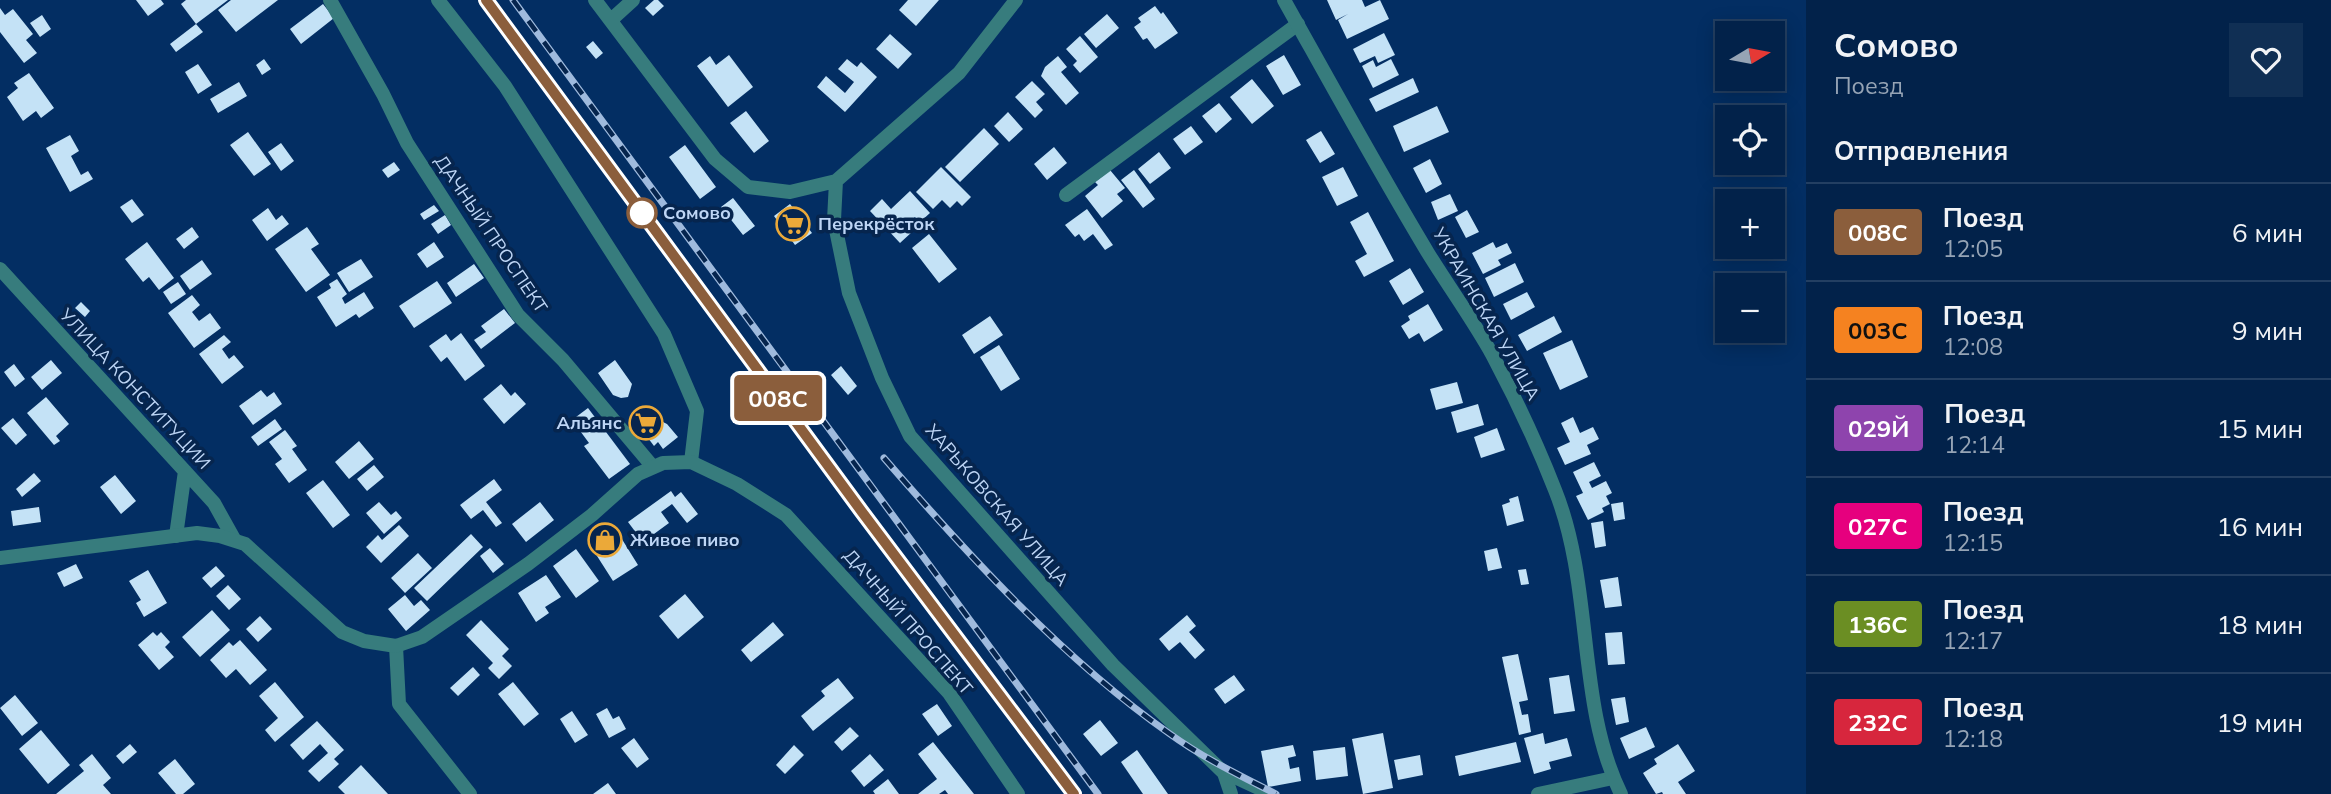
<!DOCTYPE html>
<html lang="ru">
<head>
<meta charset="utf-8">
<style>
  :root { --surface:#02224a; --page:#102f54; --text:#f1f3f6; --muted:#96a4b5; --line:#233f62 }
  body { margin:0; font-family:Mulish,sans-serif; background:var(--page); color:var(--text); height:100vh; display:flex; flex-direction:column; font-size:26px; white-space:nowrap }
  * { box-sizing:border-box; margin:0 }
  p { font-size:23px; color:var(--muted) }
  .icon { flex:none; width:38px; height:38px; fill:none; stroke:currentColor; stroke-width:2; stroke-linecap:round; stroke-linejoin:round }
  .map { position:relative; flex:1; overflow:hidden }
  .details { display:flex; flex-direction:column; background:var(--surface); width:525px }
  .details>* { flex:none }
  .badge { padding:0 14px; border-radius:5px; font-size:24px; line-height:46px }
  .needle { width:46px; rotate:80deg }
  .tools { position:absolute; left:1715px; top:21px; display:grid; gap:14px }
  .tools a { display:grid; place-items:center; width:70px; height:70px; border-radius:0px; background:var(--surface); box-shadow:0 4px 18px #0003,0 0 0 2px var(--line); font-size:35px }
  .map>.badge { position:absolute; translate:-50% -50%; box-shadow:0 0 0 4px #fff }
  h2 { padding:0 28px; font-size:26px; line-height:63px }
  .round { display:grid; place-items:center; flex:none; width:74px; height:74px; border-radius:0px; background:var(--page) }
  .head { display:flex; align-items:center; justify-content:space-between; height:119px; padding:0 28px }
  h1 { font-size:33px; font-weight:700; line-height:52px }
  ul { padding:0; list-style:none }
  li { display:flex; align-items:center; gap:21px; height:98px; padding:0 28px; border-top:2px solid var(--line) }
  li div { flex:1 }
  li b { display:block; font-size:26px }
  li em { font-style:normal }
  li .badge { min-width:77px; font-weight:700; text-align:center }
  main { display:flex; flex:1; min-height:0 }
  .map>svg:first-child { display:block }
</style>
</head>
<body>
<main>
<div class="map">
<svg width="1806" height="794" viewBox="0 0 1806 794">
  <rect width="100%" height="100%" fill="#032e63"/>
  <path fill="#c4e2f6" d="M 136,0 L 161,0 L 164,4 L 148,16 Z
    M 186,0 L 228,0 L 196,24 L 181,4 Z
    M 231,0 L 278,0 L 236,32 L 218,10 Z
    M 654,0 L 658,0 L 664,6 L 653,16 L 645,8 Z
    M 908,0 L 939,0 L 916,26 L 899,10 Z
    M 1327,0 L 1362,0 L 1365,7 L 1380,0 L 1389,19 L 1347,39 L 1338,20 L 1348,14 L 1336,20 Z
    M 323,4 L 334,18 L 301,44 L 290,29 Z
    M 1155,6 L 1161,14 L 1163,12 L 1178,33 L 1155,49 L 1147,38 L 1143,40 L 1134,27 L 1141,22 L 1138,18 Z
    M 0,8 L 5,15 L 13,9 L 33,34 L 26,40 L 37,53 L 24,63 L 0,32 Z
    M 1107,14 L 1119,28 L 1096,48 L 1084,34 Z
    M 42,15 L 51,29 L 40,37 L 30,23 Z
    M 196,24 L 203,32 L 176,52 L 170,44 Z
    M 1384,33 L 1395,55 L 1378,63 L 1375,56 L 1360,63 L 1353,49 Z
    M 890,34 L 912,54 L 898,69 L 876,49 Z
    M 1080,36 L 1098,57 L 1080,73 L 1073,65 L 1077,61 L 1066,49 Z
    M 593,41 L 603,53 L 596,59 L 586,47 Z
    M 729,55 L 753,87 L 728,107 L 697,66 L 710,56 L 716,65 Z
    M 1284,55 L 1301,85 L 1283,95 L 1266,66 Z
    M 1058,56 L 1067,67 L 1061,72 L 1079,93 L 1066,105 L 1041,76 L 1045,67 Z
    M 264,59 L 271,69 L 262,75 L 256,65 Z
    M 847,59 L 857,67 L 861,62 L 877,77 L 845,112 L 817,87 L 826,76 L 845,93 L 854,82 L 838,69 Z
    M 1391,59 L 1399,75 L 1373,88 L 1362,66 L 1373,60 L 1376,67 Z
    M 198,64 L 212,85 L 198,94 L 185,72 Z
    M 29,73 L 54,108 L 41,118 L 36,111 L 23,121 L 7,97 L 18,88 L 14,83 Z
    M 1413,78 L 1419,92 L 1376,112 L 1369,99 Z
    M 1252,79 L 1274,106 L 1252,124 L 1230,97 Z
    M 1032,81 L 1045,94 L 1036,102 L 1043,110 L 1035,118 L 1015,97 Z
    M 239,82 L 247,96 L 218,113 L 210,99 Z
    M 1219,103 L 1232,119 L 1216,133 L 1202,116 Z
    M 1437,106 L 1449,132 L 1404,152 L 1393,126 Z
    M 746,111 L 769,141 L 754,153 L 730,123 Z
    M 1008,112 L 1023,129 L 1009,142 L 994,126 Z
    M 1191,126 L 1203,142 L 1185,155 L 1173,139 Z
    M 984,128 L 999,144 L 960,182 L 945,167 Z
    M 1321,131 L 1335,154 L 1320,163 L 1306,140 Z
    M 248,132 L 271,164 L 254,176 L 230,145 Z
    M 70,135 L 79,151 L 71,156 L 81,175 L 88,171 L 93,179 L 70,192 L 46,148 Z
    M 281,143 L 294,161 L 281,171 L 268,152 Z
    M 685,145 L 716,187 L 700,199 L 669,157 Z
    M 1054,147 L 1067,163 L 1047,180 L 1034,164 Z
    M 1159,152 L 1171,168 L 1150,184 L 1138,169 Z
    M 1430,159 L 1442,184 L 1426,193 L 1413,168 Z
    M 394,162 L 400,170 L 388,178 L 382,170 Z
    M 941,167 L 971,197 L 962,206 L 957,201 L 950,208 L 942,200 L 933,209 L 916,192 Z
    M 1343,167 L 1358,196 L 1337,206 L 1322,177 Z
    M 1110,170 L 1125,188 L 1117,194 L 1123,201 L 1102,218 L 1085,196 L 1098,185 L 1095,182 Z
    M 1134,170 L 1155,199 L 1143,208 L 1121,180 Z
    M 910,191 L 930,213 L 920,222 L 915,217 L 905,225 L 912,232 L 900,243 L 870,211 L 882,199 L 891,209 Z
    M 1450,194 L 1458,211 L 1438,220 L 1431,202 Z
    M 733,198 L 755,226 L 743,235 L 721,207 Z
    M 132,199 L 144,215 L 132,223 L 120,207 Z
    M 790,204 L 812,233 L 795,245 L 774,216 Z
    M 434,205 L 439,211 L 424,220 L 420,214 Z
    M 268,208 L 276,220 L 282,215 L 289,224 L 267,241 L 252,220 Z
    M 1087,209 L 1113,245 L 1105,250 L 1093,234 L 1084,241 L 1079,234 L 1075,237 L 1065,225 Z
    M 1467,210 L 1479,232 L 1466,238 L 1455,217 Z
    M 1368,212 L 1394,261 L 1364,277 L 1355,261 L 1367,254 L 1350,222 Z
    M 445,215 L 451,225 L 438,234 L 431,224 Z
    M 192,227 L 199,237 L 184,249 L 176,239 Z
    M 307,227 L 319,244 L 311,249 L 330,275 L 306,292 L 275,249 Z
    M 929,234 L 957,269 L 939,283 L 912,248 Z
    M 147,242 L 174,278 L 159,290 L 149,277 L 143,282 L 125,259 Z
    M 434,242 L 444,257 L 427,268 L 417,254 Z
    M 1493,242 L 1496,248 L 1507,243 L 1512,253 L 1498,260 L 1501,265 L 1483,274 L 1472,253 Z
    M 361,259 L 373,277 L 349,292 L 337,273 Z
    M 202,260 L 212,274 L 190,290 L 180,276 Z
    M 1515,263 L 1524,282 L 1494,297 L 1485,278 Z
    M 474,264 L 484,278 L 456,297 L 447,283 Z
    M 1410,268 L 1424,292 L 1403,305 L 1389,281 Z
    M 337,279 L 347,294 L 342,298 L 345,304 L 364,292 L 374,308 L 359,318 L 356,314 L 336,327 L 317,297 L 331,288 L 329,284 Z
    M 437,281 L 452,303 L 414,328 L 399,306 Z
    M 178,282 L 186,294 L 171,304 L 163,292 Z
    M 1527,292 L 1535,307 L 1511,320 L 1503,304 Z
    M 192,295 L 200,305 L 192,312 L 199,321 L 210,313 L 221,328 L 194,348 L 168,313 Z
    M 81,302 L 90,311 L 85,317 L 75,308 Z
    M 1428,304 L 1443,330 L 1424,342 L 1419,333 L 1409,339 L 1401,326 L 1410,320 L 1408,316 Z
    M 504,309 L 515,323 L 481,349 L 474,340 L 486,332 L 481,326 Z
    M 990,316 L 1003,335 L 974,354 L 962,335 Z
    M 1554,316 L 1562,332 L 1527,351 L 1518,335 Z
    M 461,333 L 485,366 L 465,381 L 447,357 L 441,362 L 429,346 L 446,334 L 451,341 Z
    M 224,335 L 231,342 L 222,349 L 229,359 L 234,355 L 244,367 L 222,384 L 199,354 Z
    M 1572,340 L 1588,377 L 1560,390 L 1543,353 Z
    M 999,345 L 1020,379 L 1001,391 L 980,357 Z
    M 51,360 L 62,373 L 42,390 L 31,377 Z
    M 615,360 L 632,384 L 628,397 L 621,398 L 613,395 L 598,373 Z
    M 14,364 L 25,379 L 15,387 L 4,372 Z
    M 841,366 L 857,386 L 848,395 L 831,375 Z
    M 1457,382 L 1463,403 L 1436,410 L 1430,389 Z
    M 501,384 L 511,396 L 515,392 L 526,404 L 504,424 L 483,399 Z
    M 261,390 L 267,397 L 274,392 L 282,404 L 253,425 L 239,406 Z
    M 46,397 L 69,424 L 56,436 L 60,441 L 54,445 L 27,413 Z
    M 1478,404 L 1484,425 L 1457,433 L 1451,412 Z
    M 588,408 L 630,464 L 609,479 L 584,446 L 589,443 L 572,420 Z
    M 1573,417 L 1580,433 L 1593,427 L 1599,439 L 1587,445 L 1591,454 L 1565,465 L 1557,448 L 1570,442 L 1561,423 Z
    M 13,418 L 27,435 L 16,445 L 1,428 Z
    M 655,418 L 667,424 L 678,437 L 663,449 L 658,442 L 654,446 L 639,426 L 646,420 L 648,423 Z
    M 275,419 L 282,429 L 258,446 L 251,437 Z
    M 1497,428 L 1505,450 L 1481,458 L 1474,437 Z
    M 285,430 L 297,446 L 292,449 L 307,470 L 289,483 L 275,464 L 282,459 L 269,442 Z
    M 359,441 L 374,459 L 349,479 L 335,462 Z
    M 1594,462 L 1601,476 L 1589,482 L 1592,488 L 1606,481 L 1612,493 L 1606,496 L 1610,504 L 1602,508 L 1604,512 L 1588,520 L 1576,496 L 1583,493 L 1573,472 Z
    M 374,465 L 384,477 L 367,491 L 357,479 Z
    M 34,473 L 41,481 L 22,497 L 16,489 Z
    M 115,475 L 136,501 L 121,514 L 100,487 Z
    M 494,479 L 502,490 L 486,502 L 502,523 L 496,527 L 483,510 L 471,519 L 460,505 Z
    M 323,480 L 350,515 L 333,528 L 306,493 Z
    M 671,491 L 675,497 L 681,492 L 698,514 L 687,523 L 672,504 L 661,512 L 669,523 L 643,542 L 628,522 Z
    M 1518,496 L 1524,521 L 1507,526 L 1502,505 L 1510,502 L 1509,499 Z
    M 379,502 L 391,515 L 396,511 L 402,518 L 384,534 L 366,513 Z
    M 540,502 L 554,520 L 526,542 L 512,524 Z
    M 1623,502 L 1625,519 L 1614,521 L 1611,504 Z
    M 39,507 L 41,522 L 13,526 L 11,511 Z
    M 1603,521 L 1606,546 L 1595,548 L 1591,523 Z
    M 399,525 L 409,536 L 381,563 L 366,547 L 378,535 L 382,540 Z
    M 615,528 L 638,565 L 613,581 L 590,545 Z
    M 471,534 L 483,547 L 427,601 L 414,588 Z
    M 490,548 L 504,564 L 493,573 L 480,556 Z
    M 1497,548 L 1502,568 L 1488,571 L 1484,551 Z
    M 576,549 L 599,581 L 576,598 L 553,566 Z
    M 418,553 L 432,568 L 405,593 L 391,578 Z
    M 76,564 L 83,578 L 64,587 L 57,573 Z
    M 216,566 L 225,576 L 211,588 L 202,578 Z
    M 1526,569 L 1529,584 L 1521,585 L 1518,570 Z
    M 148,570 L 167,603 L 144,617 L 136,603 L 141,600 L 129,581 Z
    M 546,575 L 561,597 L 545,607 L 549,613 L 536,622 L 518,593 Z
    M 1618,577 L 1622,606 L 1605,608 L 1600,580 Z
    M 228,585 L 241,599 L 229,610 L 216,596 Z
    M 685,594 L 704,617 L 678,639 L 659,616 Z
    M 405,595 L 414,606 L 421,600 L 430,610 L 406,631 L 388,609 Z
    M 212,610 L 230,630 L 200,657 L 182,637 Z
    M 1187,615 L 1196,626 L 1189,632 L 1205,650 L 1195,659 L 1180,642 L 1169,651 L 1159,639 Z
    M 260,616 L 272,629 L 258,642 L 246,629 Z
    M 481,620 L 509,649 L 502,656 L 512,666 L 499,679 L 488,668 L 493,663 L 466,635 Z
    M 773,622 L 784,635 L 751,662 L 741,650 Z
    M 153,632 L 157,636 L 161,632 L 170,642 L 165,647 L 174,657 L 159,670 L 138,645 Z
    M 1622,632 L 1625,664 L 1608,665 L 1605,633 Z
    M 240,640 L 267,670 L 250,685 L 236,669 L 226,678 L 210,660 L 229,642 L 233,646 Z
    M 1518,654 L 1528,700 L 1519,702 L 1522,715 L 1528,714 L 1531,732 L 1519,735 L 1502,657 Z
    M 473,667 L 480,675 L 458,696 L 450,688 Z
    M 1234,675 L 1245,690 L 1225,704 L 1214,689 Z
    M 1569,675 L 1575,711 L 1554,714 L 1549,678 Z
    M 838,678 L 854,698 L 813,731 L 801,716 L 825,696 L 821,691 Z
    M 275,682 L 304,717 L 275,742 L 265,730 L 278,718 L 259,696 Z
    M 513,682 L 539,714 L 524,726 L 498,694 Z
    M 15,695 L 38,723 L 22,736 L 0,708 Z
    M 1625,697 L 1629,722 L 1616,725 L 1611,699 Z
    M 937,704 L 952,726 L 938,736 L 922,714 Z
    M 607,708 L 613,719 L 619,716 L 626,729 L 609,738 L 596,714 Z
    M 572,711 L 588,735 L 575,743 L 560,719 Z
    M 1100,720 L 1118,743 L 1101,756 L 1083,734 Z
    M 317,721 L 344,750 L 334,759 L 339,764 L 319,782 L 308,771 L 328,753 L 320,744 L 303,760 L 290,745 Z
    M 850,727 L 859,736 L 842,751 L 834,742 Z
    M 1646,727 L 1655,747 L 1629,759 L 1620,738 Z
    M 41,730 L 70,765 L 48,784 L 19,749 Z
    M 1383,733 L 1393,788 L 1363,794 L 1352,739 Z
    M 1543,733 L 1545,744 L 1567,738 L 1572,756 L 1549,762 L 1551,769 L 1534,774 L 1524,738 Z
    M 634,738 L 649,759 L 637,768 L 621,748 Z
    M 933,742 L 974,794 L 948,794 L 945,790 L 939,794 L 918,794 L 937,779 L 918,754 Z
    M 1516,742 L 1521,762 L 1459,776 L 1455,756 Z
    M 130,744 L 137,752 L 123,764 L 116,756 Z
    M 1678,744 L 1695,771 L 1678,782 L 1686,794 L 1663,794 L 1662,792 L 1656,794 L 1643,773 L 1657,764 L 1654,759 Z
    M 794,745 L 804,755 L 785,774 L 776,765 Z
    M 1293,745 L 1296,756 L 1288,758 L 1290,769 L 1299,767 L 1301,781 L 1268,787 L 1261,751 Z
    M 1345,747 L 1348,776 L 1316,780 L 1313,751 Z
    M 1137,750 L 1168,794 L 1143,794 L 1121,762 Z
    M 92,754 L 111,778 L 103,785 L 111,794 L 56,794 L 84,771 L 79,765 Z
    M 870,754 L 884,770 L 864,787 L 851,771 Z
    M 1420,755 L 1423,775 L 1398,780 L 1394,760 Z
    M 175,759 L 195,784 L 183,794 L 176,794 L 158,773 Z
    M 361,765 L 388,794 L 345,794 L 338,787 Z
    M 888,779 L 899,794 L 875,794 L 873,791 Z
    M 608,783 L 616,794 L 593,794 Z"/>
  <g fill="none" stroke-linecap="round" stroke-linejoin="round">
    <path stroke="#377c7d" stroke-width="12" d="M 1224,773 L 1269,794"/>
    <path stroke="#377c7d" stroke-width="14" d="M 330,0 L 383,94 L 407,143 L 518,315 L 563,360 L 653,467
      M 438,0 L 505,86 L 664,334 L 697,411 L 691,462
      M 595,0 L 715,159 L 748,187 L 790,192 L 836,181 L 959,73 L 1016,0
      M 611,20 L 633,0
      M 836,181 L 834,220 L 849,293 L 882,378 L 910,436 L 1113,665 L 1224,773 L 1231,794
      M 1066,195 L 1298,24
      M 0,269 L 214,503 L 234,539
      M 176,536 L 185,471
      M 396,646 L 399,704 L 470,794
      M 1538,794 L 1613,778"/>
    <path stroke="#377c7d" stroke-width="14" d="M 1284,0 C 1331,84 1378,170 1428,253 C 1449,287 1473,320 1493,356 C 1516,399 1537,444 1555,490 C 1594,587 1576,703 1621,794
      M 0,558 L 197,533 L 220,536 L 245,544 L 342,632 L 364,641 L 396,646 L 422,637 L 528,564 L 592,515 L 638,474 L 663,463 L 691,462 L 737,484 L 786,515 L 949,693 L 1018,794"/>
    <defs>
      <path id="rail" d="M 486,0 L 862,512 L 1074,794
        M 513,0 L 1098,794
        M 884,458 C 969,556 1063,659 1170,734 C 1203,758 1239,775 1276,794"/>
    </defs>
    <use href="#rail" stroke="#9fbadd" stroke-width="7"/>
    <use href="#rail" stroke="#06254e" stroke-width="4.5" stroke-dasharray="13" stroke-linecap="butt"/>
  </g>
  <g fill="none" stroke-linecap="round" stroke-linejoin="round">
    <defs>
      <path id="line" d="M 486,0 L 862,512 L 1074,794"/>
    </defs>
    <use href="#line" stroke="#fff" stroke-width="16"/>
    <use href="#line" stroke="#8b5e3c" stroke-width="10"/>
  </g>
  <defs>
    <symbol id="supermarket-ring" viewBox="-11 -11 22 22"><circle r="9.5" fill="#06254e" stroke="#eba939" stroke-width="1.5"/><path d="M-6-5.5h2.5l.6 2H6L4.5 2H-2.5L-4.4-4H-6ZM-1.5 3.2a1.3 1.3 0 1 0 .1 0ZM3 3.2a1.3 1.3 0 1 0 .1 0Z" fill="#eba939"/></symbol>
    <symbol id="shop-ring" viewBox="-11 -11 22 22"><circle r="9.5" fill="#06254e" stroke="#eba939" stroke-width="1.5"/><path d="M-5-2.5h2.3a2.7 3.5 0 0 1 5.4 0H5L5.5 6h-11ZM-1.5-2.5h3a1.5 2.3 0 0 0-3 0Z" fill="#eba939"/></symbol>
  </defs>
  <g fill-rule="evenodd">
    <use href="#supermarket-ring" x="774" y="205" width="38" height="38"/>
    <use href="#supermarket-ring" x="627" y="404" width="38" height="38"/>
    <use href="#shop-ring" x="586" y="521" width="38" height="38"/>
  </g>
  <circle fill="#fff" stroke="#8b5e3c" stroke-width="3.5" cx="642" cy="213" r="14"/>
  <g text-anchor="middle" stroke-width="7" stroke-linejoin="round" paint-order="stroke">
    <g font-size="18" font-weight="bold" fill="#bdd5f5" stroke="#06254e" text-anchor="start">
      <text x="663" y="219">Сомово</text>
    </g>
    <g font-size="18" font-weight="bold" fill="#bdd5f5" stroke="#06254e" text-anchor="start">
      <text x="818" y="230">Перекрёсток</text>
      <text x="622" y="429" text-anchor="end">Альянс</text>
      <text x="630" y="546">Живое пиво</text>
    </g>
    <g font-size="18" fill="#bdd5f5" stroke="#06254e">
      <text transform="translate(491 234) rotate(56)" y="6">ДАЧНЫЙ ПРОСПЕКТ</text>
      <text transform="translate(1486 314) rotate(60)" y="6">УКРАИНСКАЯ УЛИЦА</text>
      <text transform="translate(135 389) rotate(47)" y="6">УЛИЦА КОНСТИТУЦИИ</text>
      <text transform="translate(997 505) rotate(49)" y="6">ХАРЬКОВСКАЯ УЛИЦА</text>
      <text transform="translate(908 622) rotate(49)" y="6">ДАЧНЫЙ ПРОСПЕКТ</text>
    </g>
  </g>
</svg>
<div class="tools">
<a><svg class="needle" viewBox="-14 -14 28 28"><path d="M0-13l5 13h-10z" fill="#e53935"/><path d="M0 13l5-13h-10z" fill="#96a4b5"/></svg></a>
<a><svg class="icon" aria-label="locate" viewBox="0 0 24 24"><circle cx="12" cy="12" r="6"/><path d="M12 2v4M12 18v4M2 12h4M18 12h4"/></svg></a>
<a>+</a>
<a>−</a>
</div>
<b class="badge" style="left:778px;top:398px;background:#8b5e3c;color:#fff">008С</b>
</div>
<section class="details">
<div class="head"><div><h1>Сомово</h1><p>Поезд</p></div><a class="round"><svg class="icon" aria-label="heart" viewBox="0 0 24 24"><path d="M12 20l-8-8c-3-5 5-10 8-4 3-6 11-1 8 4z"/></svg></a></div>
<h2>Отправления</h2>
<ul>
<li><span class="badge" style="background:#8b5e3c;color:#fff">008С</span><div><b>Поезд</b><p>12:05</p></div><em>6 мин</em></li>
<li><span class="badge" style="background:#f58220;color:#111">003С</span><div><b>Поезд</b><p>12:08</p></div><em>9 мин</em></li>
<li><span class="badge" style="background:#8e44ad;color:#fff">029Й</span><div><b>Поезд</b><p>12:14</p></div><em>15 мин</em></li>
<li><span class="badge" style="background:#e6007e;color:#fff">027С</span><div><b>Поезд</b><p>12:15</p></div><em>16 мин</em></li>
<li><span class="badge" style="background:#6b8e23;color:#fff">136С</span><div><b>Поезд</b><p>12:17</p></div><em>18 мин</em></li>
<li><span class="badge" style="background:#d7263d;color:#fff">232C</span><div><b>Поезд</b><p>12:18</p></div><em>19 мин</em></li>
</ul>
</section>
</main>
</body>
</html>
